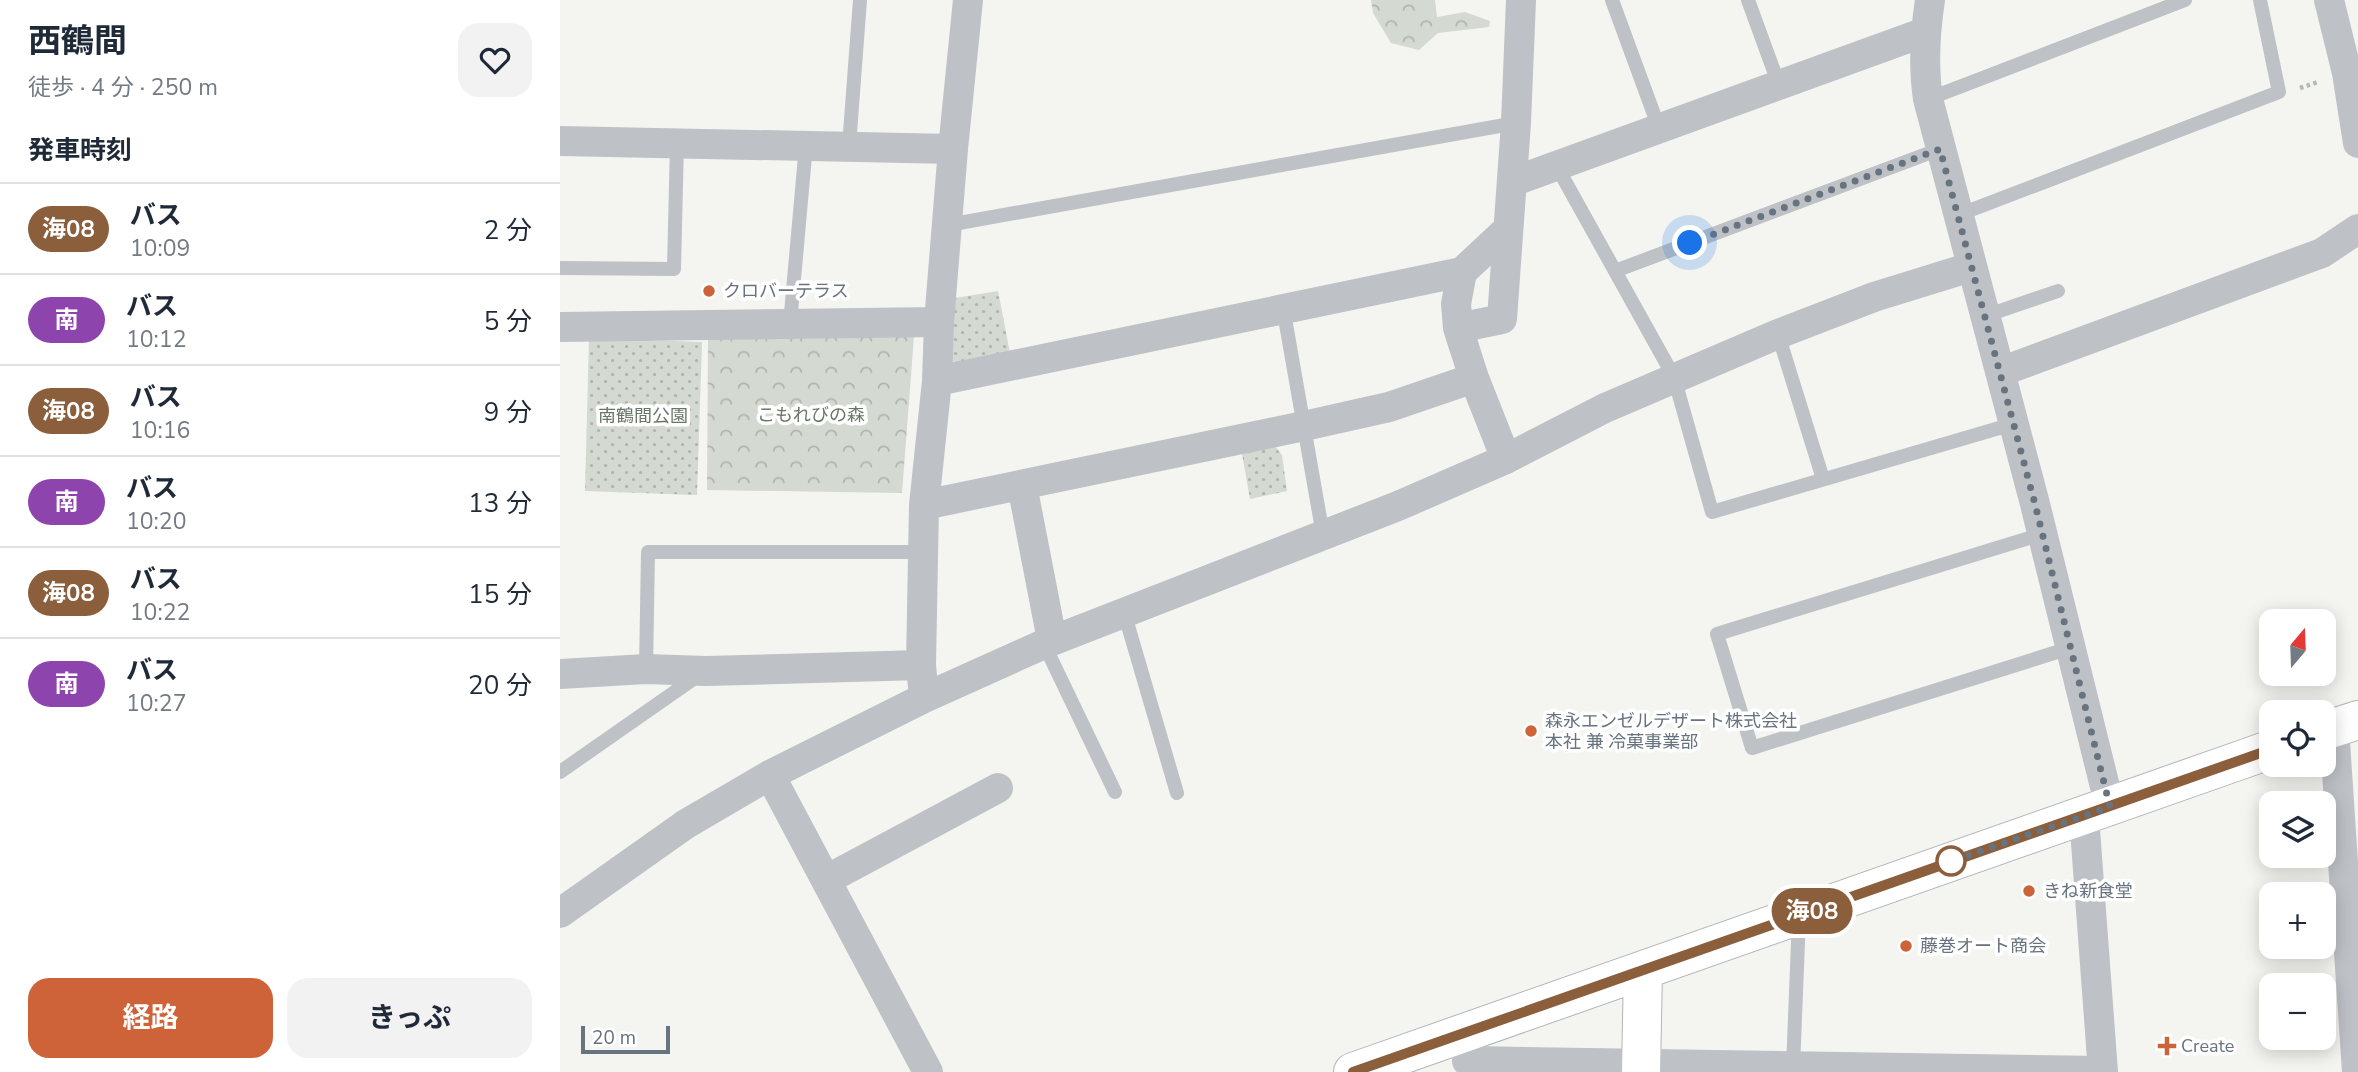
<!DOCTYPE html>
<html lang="ja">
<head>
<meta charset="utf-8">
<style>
  :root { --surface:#fff; --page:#f2f2f3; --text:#1f2937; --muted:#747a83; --line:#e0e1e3; --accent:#ce6238 }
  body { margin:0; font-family:"Nunito Sans","Noto Sans JP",sans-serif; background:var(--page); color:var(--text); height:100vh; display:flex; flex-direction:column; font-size:26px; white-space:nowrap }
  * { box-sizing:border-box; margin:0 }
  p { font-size:23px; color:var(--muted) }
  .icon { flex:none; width:38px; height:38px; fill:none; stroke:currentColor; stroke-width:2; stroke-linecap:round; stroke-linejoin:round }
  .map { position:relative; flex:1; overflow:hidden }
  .sheet { display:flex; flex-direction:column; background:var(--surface); width:560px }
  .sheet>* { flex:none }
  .badge { padding:0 14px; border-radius:23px; font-size:24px; line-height:46px }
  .needle { width:46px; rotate:19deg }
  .buttons { position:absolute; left:1699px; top:609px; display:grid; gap:14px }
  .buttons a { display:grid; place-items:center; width:77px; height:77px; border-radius:14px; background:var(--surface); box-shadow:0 4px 18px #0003; font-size:35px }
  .scale { position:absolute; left:21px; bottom:18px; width:89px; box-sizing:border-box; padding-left:7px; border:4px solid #67737f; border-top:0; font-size:19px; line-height:24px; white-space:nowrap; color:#67737f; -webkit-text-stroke:5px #fff; paint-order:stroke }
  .you { position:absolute; width:35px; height:35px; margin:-18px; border:5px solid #fff; border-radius:50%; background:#1a73e8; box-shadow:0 0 0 10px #1a73e833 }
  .map>.badge { position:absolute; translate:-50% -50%; box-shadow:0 0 0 4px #fff }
  h2 { padding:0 28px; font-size:26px; line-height:63px }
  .round { display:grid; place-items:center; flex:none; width:74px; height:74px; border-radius:21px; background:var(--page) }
  .headline { display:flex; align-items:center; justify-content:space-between; height:119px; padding:0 28px }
  h1 { font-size:33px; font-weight:700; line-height:52px }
  .action { display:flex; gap:14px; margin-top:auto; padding:14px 28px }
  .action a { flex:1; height:80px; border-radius:21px; background:var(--accent); color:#fff; font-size:28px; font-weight:700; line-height:80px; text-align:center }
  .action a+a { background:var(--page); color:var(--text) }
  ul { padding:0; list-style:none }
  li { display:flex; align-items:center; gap:21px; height:91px; padding:0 28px; border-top:2px solid var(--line) }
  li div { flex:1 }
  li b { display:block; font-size:26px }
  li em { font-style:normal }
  li .badge { min-width:77px; font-weight:700; text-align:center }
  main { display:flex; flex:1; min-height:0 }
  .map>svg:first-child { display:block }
</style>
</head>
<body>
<main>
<section class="sheet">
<div class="headline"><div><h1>西鶴間</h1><p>徒歩 · 4 分 · 250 m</p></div><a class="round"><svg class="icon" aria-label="heart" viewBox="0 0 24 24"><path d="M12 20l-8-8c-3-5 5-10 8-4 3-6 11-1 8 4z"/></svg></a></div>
<h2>発車時刻</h2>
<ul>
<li><span class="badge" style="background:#8b5e3c;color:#fff">海08</span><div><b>バス</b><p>10:09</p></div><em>2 分</em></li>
<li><span class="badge" style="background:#8e44ad;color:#fff">南</span><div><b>バス</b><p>10:12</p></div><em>5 分</em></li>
<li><span class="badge" style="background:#8b5e3c;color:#fff">海08</span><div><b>バス</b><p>10:16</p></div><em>9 分</em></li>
<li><span class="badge" style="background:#8e44ad;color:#fff">南</span><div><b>バス</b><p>10:20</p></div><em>13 分</em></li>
<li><span class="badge" style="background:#8b5e3c;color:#fff">海08</span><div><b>バス</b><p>10:22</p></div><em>15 分</em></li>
<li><span class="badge" style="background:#8e44ad;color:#fff">南</span><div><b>バス</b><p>10:27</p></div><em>20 分</em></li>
</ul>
<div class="action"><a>経路</a><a>きっぷ</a></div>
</section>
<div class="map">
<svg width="1798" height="1072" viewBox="0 0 1798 1072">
  <defs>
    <pattern id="forest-crowns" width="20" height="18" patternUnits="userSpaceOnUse" patternTransform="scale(1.75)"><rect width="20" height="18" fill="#d4d9d1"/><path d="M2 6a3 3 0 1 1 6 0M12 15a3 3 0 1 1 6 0" fill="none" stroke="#b0b4af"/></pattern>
    <pattern id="park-dots" width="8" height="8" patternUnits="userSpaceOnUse" patternTransform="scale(1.75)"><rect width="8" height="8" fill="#d4d9d1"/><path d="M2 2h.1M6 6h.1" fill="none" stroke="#b0b4af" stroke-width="1.8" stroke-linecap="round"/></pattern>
  </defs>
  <rect width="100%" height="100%" fill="#f4f5f1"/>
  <path fill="url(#forest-crowns)" d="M 811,0 L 875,0 L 877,17 L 905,12 L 930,21 L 929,27 L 878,33 L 859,50 L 831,43 L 813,13 Z
    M 354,336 L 342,493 L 147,490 L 148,338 Z"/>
  <path fill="url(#park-dots)" d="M 438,291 L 450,353 L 398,366 L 388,356 L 389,299 Z
    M 29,338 L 142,342 L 137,495 L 25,491 Z
    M 714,445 L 722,455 L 727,491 L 690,499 L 682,454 Z"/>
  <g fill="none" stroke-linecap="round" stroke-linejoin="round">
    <defs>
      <path id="secondary" d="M 1764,731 L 1798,720
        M 793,1072 L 1712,749
        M 1081,1072 L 1083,970"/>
    </defs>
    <use href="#secondary" stroke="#b1b5b9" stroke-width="40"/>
    <path stroke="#b6b9bb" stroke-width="4.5" stroke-dasharray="3.5 3.5" stroke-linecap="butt" d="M 1740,88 L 1758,82"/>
    <path stroke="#bec1c5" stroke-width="14" d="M 1052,0 L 1099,128
      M 1188,0 L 1219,85
      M 1368,99 L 1625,0
      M 289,146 L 300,0
      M 996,165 L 1114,377 L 1152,512 L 1453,424
      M 1398,215 L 1719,92 L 1700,0
      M 388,225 L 956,123
      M 0,268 L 114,269 L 117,143
      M 1055,271 L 1380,149
      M 723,307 L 763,535
      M 1425,316 L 1498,291
      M 230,324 L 246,145
      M 1218,334 L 1263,479
      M 1482,534 L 1157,634 L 1192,748 L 1510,648
      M 564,612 L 617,793
      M 484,644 L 555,792
      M 86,669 L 88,552 L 362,552
      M 0,772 L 139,675
      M 1233,1068 L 1239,917"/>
    <path stroke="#bec1c5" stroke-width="30" d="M 1370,0 C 1365,33 1363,66 1368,99 L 1475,504 L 1550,807
      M 1769,0 L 1787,73 L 1798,143
      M 0,141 L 393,149
      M 952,182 L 1365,32
      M 0,327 L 379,322
      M 898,328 L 942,319 L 956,123 L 961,0
      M 1440,372 L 1762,253 L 1798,229
      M 914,378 L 946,459
      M 377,381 L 902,272 L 947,230
      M 462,485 L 492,640
      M 364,505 L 744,426 L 829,407 L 914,378 L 898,328 L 896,304 L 902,272
      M 0,674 L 86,669 L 146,671 L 361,665
      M 364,698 L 361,665 L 364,505 L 377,381 L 379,322 L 393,149 L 408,0
      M 1774,727 L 1797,1072
      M 210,775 L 368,1072
      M 1524,816 L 1543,1072
      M 266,880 L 438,788
      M 0,913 L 126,824 L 210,775 L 364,698 L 484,644 L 838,506 L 946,459 L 1045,408 L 1218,334 L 1314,297 L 1411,267
      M 907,1061 L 1543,1071"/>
    <use href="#secondary" stroke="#fff" stroke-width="38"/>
  </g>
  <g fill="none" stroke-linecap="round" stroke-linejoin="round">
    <defs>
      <path id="line" d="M 793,1072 L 1712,749"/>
    </defs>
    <use href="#line" stroke="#fff" stroke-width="16"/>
    <use href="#line" stroke="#8b5e3c" stroke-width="10"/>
    <path stroke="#67737f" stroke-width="7" stroke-dasharray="0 12.6" d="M 1130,243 L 1380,149 L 1475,504 L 1550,807 L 1391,861"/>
  </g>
  <g fill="#ce6238" stroke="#fff" stroke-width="2.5">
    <circle cx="149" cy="291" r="7"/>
    <circle cx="971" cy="731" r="7"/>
    <circle cx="1469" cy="891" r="7"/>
    <circle cx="1346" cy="946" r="7"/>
    <path d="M1603.5 1035.5h7v7h7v7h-7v7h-7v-7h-7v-7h7z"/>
  </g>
  <circle fill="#fff" stroke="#8b5e3c" stroke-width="3.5" cx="1391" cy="861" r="14"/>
  <g text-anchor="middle" stroke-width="7" stroke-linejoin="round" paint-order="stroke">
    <g font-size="18" fill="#67737f" stroke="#fff" text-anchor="start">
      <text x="163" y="297">クロバーテラス</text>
      <text x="985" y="727">森永エンゼルデザート株式会社<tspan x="985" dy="21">本社 兼 冷菓事業部</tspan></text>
      <text x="1483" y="897">きね新食堂</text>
      <text x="1360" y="952">藤巻オート商会</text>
      <text x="1621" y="1052">Create</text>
    </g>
    <g font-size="18" fill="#687765" stroke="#fff">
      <text x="251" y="421">こもれびの森</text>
      <text x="83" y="422">南鶴間公園</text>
    </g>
  </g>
</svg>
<div class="buttons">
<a><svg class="needle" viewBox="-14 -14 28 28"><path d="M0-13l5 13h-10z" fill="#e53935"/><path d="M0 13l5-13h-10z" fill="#747a83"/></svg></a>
<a><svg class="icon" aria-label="locate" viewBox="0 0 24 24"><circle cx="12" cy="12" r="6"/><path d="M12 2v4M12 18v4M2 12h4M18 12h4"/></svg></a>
<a><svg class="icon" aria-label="layers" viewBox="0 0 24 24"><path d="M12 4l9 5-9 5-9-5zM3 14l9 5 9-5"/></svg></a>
<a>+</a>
<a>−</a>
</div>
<div class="scale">20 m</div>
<div class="you" style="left:1130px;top:243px"></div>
<b class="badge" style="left:1252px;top:911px;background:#8b5e3c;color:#fff">海08</b>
</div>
</main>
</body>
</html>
